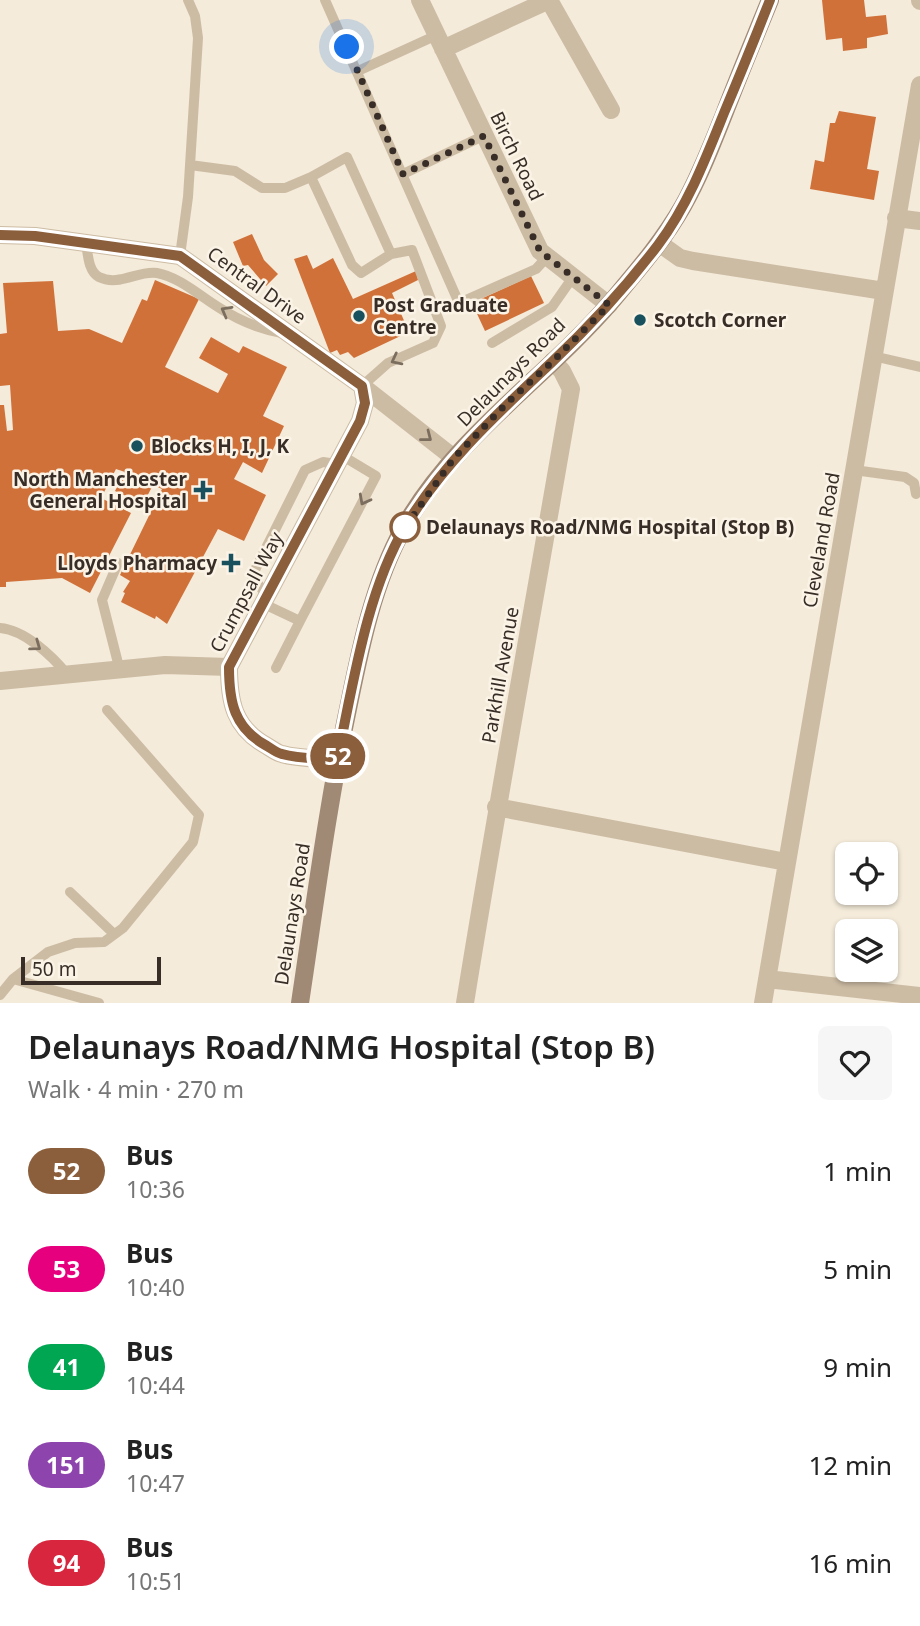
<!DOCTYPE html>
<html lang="en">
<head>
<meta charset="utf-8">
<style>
  :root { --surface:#fff; --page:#f6f6f6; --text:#222; --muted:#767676 }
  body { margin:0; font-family:"Noto Sans",sans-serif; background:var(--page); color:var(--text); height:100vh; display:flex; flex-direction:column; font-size:26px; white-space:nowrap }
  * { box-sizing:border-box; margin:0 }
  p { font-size:23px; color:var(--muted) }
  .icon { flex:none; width:38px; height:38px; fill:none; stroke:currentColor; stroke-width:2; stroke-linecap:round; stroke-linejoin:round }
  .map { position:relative; height:1003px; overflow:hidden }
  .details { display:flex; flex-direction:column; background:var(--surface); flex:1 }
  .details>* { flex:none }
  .badge { padding:0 14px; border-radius:23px; font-size:24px; line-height:46px }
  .controls { position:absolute; left:835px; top:842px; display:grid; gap:14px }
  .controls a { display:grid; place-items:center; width:63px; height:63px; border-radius:10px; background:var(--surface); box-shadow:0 2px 5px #0004; font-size:35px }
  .scale { position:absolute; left:21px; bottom:18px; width:140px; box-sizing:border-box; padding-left:7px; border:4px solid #382e27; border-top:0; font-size:19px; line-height:24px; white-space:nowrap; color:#382e27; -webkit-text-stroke:5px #fbf4e6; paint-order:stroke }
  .you { position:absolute; width:35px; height:35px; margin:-18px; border:5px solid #fff; border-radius:50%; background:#1a73e8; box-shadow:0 0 0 10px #1a73e833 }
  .map>.badge { position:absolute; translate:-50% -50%; box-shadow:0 0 0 4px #fff }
  .round { display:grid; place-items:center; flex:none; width:74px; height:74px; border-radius:10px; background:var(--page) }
  .summary { display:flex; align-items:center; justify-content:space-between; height:119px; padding:0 28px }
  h1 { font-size:33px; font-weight:600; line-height:52px }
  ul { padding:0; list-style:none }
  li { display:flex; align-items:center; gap:21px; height:98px; padding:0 28px }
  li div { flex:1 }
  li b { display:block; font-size:26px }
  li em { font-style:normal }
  li .badge { min-width:77px; font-weight:700; text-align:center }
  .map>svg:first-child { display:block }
</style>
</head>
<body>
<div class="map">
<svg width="920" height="1003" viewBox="0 0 920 1003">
  <rect width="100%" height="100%" fill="#f4ebda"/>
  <path fill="#d1713a" d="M 822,0 L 864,0 L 866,17 L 886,15 L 888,34 L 867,38 L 867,48 L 843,51 L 842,38 L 826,40 Z
    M 839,111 L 876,117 L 867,169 L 879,171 L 874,200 L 810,189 L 815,160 L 824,162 L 830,123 L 835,123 Z
    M 252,234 L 264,260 L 278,274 L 266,286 L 248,265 L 243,266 L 233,242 Z
    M 307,255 L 313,269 L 333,258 L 353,299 L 416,271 L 418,280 L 392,293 L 409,332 L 354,358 L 348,352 L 340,355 L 337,350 L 330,353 L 294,259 Z
    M 531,276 L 544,303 L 485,331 L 472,303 Z
    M 155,280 L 199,299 L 165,367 L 218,393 L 228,374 L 199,358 L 211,337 L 239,353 L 243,346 L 287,367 L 263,416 L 284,426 L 262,473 L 243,462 L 234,479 L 266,495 L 244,541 L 218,529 L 167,624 L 156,616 L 155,619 L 121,602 L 125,593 L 123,592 L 130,581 L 120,575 L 162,489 L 153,485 L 143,504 L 115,491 L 125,472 L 116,469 L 101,498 L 131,513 L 90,593 L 62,578 L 6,582 L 6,587 L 0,587 L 0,405 L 4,405 L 7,431 L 13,430 L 10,385 L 0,386 L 0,334 L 7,333 L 3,283 L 53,281 L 58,331 L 89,329 L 122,343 L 142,299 L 147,301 Z"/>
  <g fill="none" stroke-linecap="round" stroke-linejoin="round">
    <path stroke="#cdbca4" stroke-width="10" d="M 325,0 L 459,303 L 536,269 L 547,257
      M 358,71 L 437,35
      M 190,165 L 235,171 L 262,188 L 285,188 L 311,177 L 352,265 L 361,273 L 391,254 L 412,250 L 441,326 L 433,343 L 388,363 L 362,386
      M 403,174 L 483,136
      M 311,177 L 347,157 L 391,254
      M 86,243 C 88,254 88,271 99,277 C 119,287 138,270 157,273 C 179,277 200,296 218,307 C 238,320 259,329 282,333
      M 180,256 L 188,197 L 198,38 L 195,16 L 188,0
      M 492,343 L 552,307 L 573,277
      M 873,356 L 920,367
      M 854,470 L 905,477 L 914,483 L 916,494
      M 118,563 L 102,600 L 120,671
      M 267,596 L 252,576 L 305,470 L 323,462 L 336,464
      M 264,604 L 300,621 L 376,476 L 341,455
      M 0,628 C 25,630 52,656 67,674
      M 276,668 L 300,621
      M 70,892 L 114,934
      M 13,979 L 99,1003
      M 0,995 L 13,979 L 48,952 L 75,943 L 104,942 L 123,928 L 193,842 L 199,815 L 107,710"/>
    <path stroke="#cdbca4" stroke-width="18" d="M 420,0 L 540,251 L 609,305
      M 549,0 L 611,110
      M 920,0 L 920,1
      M 443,49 L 549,0
      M 896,218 L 920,221
      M 0,235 L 35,236 L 180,256 L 362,386 L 454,458
      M 659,243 L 680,258 L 693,261 L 884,291
      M 0,681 L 165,665 L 229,667
      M 337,760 C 320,758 299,759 282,754 C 277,753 272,749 267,746 C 234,728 229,702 229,667 L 360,421 L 365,403 L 362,386
      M 496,807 L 786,862
      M 767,979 L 920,996
      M 465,1003 C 498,798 536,594 571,389 L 562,371 L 553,361
      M 763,1003 L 920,85"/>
    <path stroke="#a18a75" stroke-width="18" d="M 300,1003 C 315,903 328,803 349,704 C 361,645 374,582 403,529 C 454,437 544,380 611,302 C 637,271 663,241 683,206 C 699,178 711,147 723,117 C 738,78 754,39 770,0"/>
  </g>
  <defs><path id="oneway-chevron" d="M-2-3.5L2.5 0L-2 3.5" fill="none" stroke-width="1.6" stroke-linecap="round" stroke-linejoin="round" transform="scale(1.75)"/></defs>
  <g stroke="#7b6e5f">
    <use href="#oneway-chevron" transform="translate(226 311) rotate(-151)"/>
    <use href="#oneway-chevron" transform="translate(396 360) rotate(153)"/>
    <use href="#oneway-chevron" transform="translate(427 437) rotate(38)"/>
    <use href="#oneway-chevron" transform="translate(364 500) rotate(118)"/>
    <use href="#oneway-chevron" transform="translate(36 646) rotate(36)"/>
  </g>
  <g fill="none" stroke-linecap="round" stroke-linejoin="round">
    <defs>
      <path id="line" d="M 0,235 L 35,236 L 180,256 L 362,386 L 365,403 L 360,421 L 229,667 C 229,702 234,728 267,746 C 272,749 277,753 282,754 C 299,759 320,758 337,760 C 353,686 366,593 405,527 C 443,463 498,413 552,362 C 590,326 626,287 658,245 C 688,205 706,158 724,113 C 740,75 755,38 770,0"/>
    </defs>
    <use href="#line" stroke="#fff" stroke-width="16"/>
    <use href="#line" stroke="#8b5e3c" stroke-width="10"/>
    <path stroke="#382e27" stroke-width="7" stroke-dasharray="0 12.6" d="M 347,47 L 403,174 L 484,136 L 540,251 L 609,305 L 553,361 L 507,403 L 454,458 L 403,530 L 405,527"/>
  </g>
  <g fill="#18515d" stroke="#fbf4e6" stroke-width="2.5">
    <circle cx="359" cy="316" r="7"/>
    <circle cx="640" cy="320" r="7"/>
    <circle cx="137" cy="446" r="7"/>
    <path d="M199.5 479.5h7v7h7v7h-7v7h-7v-7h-7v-7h7z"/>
    <path d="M227.5 552.5h7v7h7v7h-7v7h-7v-7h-7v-7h7z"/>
  </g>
  <circle fill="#fff" stroke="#8b5e3c" stroke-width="3.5" cx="405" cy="527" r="14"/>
  <g text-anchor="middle" stroke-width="5" stroke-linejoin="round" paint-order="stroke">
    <g font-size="19" fill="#382e27" stroke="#fbf4e6">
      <text transform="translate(517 156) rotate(64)" y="7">Birch Road</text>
      <text transform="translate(257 285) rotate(36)" y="7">Central Drive</text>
      <text transform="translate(511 372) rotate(-45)" y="7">Delaunays Road</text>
      <text transform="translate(821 540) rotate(-80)" y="7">Cleveland Road</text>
      <text transform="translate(246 592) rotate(-62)" y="7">Crumpsall Way</text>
      <text transform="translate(500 675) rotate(-80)" y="7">Parkhill Avenue</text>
      <text transform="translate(292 914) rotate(-81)" y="7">Delaunays Road</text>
    </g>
    <g font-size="19" font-weight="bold" fill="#382e27" stroke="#fbf4e6" text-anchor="start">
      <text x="373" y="312">Post Graduate<tspan x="373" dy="22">Centre</tspan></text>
      <text x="654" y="327">Scotch Corner</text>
      <text x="151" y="453">Blocks H, I, J, K</text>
      <text x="187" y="486" text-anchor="end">North Manchester<tspan x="187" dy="22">General Hospital</tspan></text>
      <text x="217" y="570" text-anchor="end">Lloyds Pharmacy</text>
    </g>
    <g font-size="19" font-weight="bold" fill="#382e27" stroke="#fbf4e6" text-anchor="start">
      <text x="426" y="534">Delaunays Road/NMG Hospital (Stop B)</text>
    </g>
  </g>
</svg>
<div class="controls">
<a><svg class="icon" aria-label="locate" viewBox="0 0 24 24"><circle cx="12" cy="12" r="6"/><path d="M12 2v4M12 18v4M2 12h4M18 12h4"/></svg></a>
<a><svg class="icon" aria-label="layers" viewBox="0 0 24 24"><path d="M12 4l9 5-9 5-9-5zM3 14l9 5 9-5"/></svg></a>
</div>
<div class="scale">50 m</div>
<div class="you" style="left:347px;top:47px"></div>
<b class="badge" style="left:338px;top:756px;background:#8b5e3c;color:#fff">52</b>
</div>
<section class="details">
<div class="summary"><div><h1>Delaunays Road/NMG Hospital (Stop B)</h1><p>Walk · 4 min · 270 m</p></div><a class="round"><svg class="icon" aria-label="heart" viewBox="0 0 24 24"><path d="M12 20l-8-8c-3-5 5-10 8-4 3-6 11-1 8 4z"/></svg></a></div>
<ul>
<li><span class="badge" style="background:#8b5e3c;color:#fff">52</span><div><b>Bus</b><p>10:36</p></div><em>1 min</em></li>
<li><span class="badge" style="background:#e6007e;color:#fff">53</span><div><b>Bus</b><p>10:40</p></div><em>5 min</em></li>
<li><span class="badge" style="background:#00a651;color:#fff">41</span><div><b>Bus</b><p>10:44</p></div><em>9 min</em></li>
<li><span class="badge" style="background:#8e44ad;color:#fff">151</span><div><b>Bus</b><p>10:47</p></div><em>12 min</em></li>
<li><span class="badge" style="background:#d7263d;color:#fff">94</span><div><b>Bus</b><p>10:51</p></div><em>16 min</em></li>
</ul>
</section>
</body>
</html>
